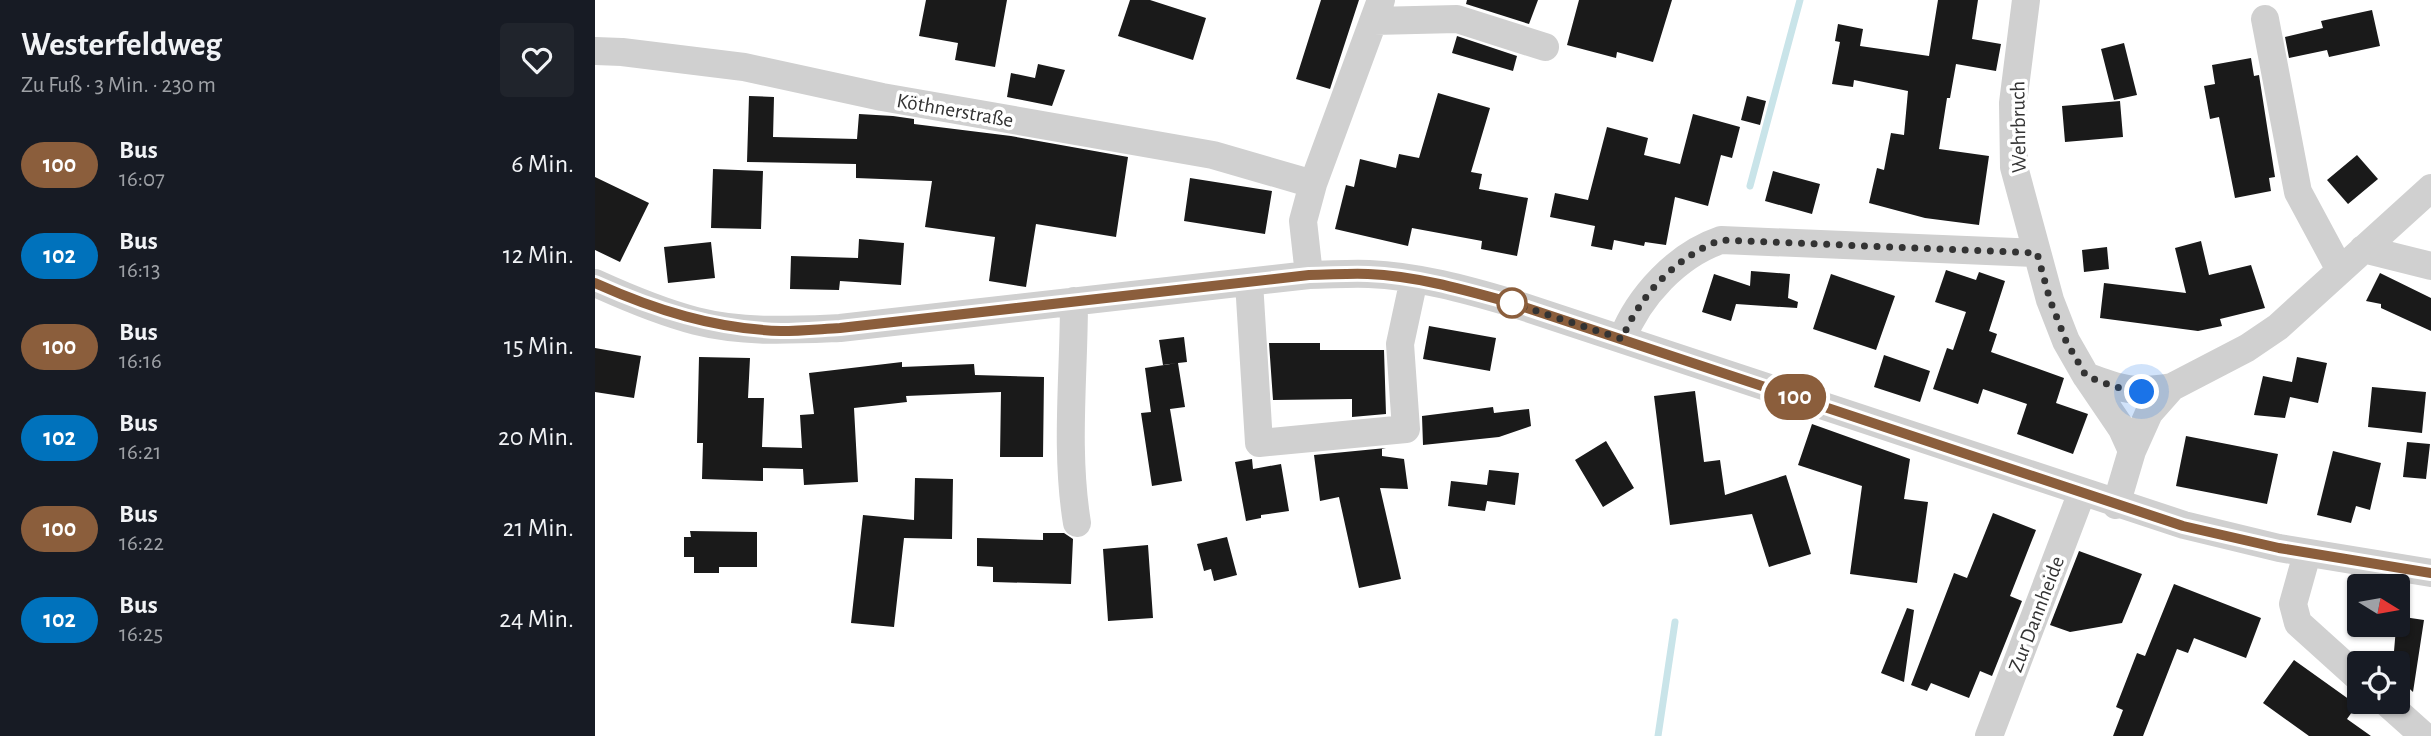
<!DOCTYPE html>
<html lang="de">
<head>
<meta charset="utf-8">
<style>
  :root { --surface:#171b24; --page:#20242c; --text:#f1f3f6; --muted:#9ea1a6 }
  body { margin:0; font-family:"Alegreya Sans",sans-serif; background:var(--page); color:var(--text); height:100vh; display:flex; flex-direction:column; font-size:26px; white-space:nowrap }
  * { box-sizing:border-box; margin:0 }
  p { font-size:23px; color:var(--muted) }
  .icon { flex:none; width:38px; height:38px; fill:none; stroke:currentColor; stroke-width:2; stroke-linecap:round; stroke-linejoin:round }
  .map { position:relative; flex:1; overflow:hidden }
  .sheet { display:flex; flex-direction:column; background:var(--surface); width:595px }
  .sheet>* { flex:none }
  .badge { padding:0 14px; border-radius:23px; font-size:24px; line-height:46px }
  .needle { width:46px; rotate:101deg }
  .fabs { position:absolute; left:1752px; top:574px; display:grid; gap:14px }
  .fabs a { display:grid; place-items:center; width:63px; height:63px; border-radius:7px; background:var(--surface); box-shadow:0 2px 5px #0004; font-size:35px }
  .you { position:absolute; width:35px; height:35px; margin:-18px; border:5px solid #fff; border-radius:50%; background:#1a73e8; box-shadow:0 0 0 10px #1a73e833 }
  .map>.badge { position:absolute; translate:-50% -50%; box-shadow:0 0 0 4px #fff }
  .round { display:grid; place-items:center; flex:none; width:74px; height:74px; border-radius:7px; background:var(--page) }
  .headline { display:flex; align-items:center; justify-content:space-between; height:119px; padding:0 21px }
  h1 { font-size:33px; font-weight:700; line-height:52px }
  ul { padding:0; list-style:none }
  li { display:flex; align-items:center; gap:21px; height:91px; padding:0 21px }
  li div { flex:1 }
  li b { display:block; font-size:26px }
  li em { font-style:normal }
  li .badge { min-width:77px; font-weight:700; text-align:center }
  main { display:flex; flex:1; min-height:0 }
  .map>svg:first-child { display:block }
</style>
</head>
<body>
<main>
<section class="sheet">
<div class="headline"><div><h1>Westerfeldweg</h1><p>Zu Fuß · 3 Min. · 230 m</p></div><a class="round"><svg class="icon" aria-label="heart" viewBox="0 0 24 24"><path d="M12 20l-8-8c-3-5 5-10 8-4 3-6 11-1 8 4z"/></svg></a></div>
<ul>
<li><span class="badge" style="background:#8b5e3c;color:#fff">100</span><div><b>Bus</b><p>16:07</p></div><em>6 Min.</em></li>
<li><span class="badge" style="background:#0072bc;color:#fff">102</span><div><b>Bus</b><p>16:13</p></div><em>12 Min.</em></li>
<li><span class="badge" style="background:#8b5e3c;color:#fff">100</span><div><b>Bus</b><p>16:16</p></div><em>15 Min.</em></li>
<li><span class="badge" style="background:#0072bc;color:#fff">102</span><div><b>Bus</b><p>16:21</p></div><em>20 Min.</em></li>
<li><span class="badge" style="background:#8b5e3c;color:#fff">100</span><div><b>Bus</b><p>16:22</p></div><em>21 Min.</em></li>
<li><span class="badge" style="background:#0072bc;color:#fff">102</span><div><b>Bus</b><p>16:25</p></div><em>24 Min.</em></li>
</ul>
</section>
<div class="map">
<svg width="1836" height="736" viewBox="0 0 1836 736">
  <rect width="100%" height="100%" fill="#fff"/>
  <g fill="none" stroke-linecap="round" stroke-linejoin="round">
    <path stroke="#c9e4e9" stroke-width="7" d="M 1155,186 L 1205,0
      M 1063,736 L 1080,622"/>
  </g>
  <path fill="#1a1a1a" d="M 331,0 L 412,0 L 400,67 L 360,60 L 363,43 L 324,36 Z
    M 535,0 L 555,0 L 611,18 L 598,60 L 523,36 Z
    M 726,0 L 764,0 L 735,89 L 701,79 Z
    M 872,0 L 943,0 L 934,24 L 871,4 Z
    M 984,0 L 1077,0 L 1058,62 L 1022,52 L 1021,58 L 972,45 Z
    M 1343,0 L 1383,0 L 1377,39 L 1406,44 L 1401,71 L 1361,64 L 1355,98 L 1352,98 L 1344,149 L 1394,156 L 1384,225 L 1330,218 L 1274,203 L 1282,168 L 1289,170 L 1296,133 L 1309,135 L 1313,91 L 1259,80 L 1258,87 L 1237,84 L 1245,42 L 1240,41 L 1243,24 L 1268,29 L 1265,46 L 1334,56 Z
    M 1777,10 L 1785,46 L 1734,57 L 1732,50 L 1694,58 L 1690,37 L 1728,28 L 1726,21 Z
    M 862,36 L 922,56 L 918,71 L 857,53 Z
    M 1529,43 L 1542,95 L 1519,100 L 1506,49 Z
    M 1656,58 L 1659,76 L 1664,75 L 1680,177 L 1674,178 L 1676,191 L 1640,198 L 1624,117 L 1615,119 L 1609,86 L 1620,84 L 1617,65 Z
    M 443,64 L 470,70 L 457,106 L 412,97 L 416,73 L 440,78 Z
    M 843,93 L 895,108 L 876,172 L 887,174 L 884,189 L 933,198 L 922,256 L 886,249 L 887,241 L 817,228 L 813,246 L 740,229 L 751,185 L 759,187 L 765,159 L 801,168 L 804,154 L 824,158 Z
    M 154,96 L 179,97 L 178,137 L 262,139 L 264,114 L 298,116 L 319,119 L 319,124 L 416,136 L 533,157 L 521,237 L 441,224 L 431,287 L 394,281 L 400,237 L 330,227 L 337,181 L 261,178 L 261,164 L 152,162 Z
    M 1152,96 L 1171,101 L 1165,125 L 1146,120 Z
    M 1525,101 L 1528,137 L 1470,142 L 1467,106 Z
    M 1098,114 L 1145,127 L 1137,158 L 1126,155 L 1113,206 L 1080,197 L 1071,245 L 1050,242 L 1049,246 L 1019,240 L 1017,250 L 996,246 L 1000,226 L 955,217 L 960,193 L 993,200 L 1012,127 L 1053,138 L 1049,155 L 1085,164 Z
    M 1762,155 L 1783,179 L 1753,204 L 1732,180 Z
    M 118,169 L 168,171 L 166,229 L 116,228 Z
    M 1178,171 L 1225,184 L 1217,214 L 1170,201 Z
    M 0,177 L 54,203 L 25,262 L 0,250 Z
    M 595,178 L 677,191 L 670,234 L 589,221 Z
    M 264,239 L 309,243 L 306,285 L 245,281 L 244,290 L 195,289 L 196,256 L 263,258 Z
    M 1606,241 L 1614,275 L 1656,265 L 1670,308 L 1625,319 L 1627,326 L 1603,331 L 1505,318 L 1509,283 L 1591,293 L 1580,248 Z
    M 116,242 L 120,278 L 73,283 L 69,247 Z
    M 1512,247 L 1514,269 L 1489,272 L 1487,250 Z
    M 1351,270 L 1381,280 L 1384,272 L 1410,281 L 1394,331 L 1402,334 L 1396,352 L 1469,378 L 1461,403 L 1493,414 L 1478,454 L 1422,434 L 1432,404 L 1388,389 L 1383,404 L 1338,389 L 1352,348 L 1358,350 L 1371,312 L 1340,302 Z
    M 1156,271 L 1195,274 L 1193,298 L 1203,302 L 1202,308 L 1141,304 L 1136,321 L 1107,312 L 1119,274 L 1155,286 Z
    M 1785,273 L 1836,298 L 1836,331 L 1786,308 L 1786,304 L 1771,301 Z
    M 1236,274 L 1300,296 L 1281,350 L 1218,329 Z
    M 834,326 L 901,338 L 895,371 L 828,359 Z
    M 589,337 L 592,362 L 583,363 L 590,407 L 575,409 L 587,481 L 557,486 L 546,413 L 556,412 L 550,368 L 582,363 L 568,365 L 564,340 Z
    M 674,343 L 725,343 L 725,350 L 789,350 L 791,414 L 757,417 L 757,399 L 678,400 Z
    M 0,348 L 46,356 L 39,398 L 0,392 Z
    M 1289,355 L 1335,371 L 1325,402 L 1279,387 Z
    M 104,357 L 155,358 L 153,398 L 169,398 L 167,447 L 207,448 L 205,415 L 219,414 L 214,373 L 307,362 L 307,367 L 379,364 L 380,375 L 449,377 L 448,457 L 405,457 L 406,392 L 311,396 L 312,402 L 259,408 L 263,482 L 209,485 L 208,469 L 168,468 L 168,481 L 107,479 L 108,443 L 102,443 Z
    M 1702,357 L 1732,363 L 1723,403 L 1695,397 L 1690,418 L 1659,415 L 1668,376 L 1697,382 Z
    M 1777,387 L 1831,392 L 1827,433 L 1773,427 Z
    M 1100,391 L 1109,462 L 1125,460 L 1130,495 L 1191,475 L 1216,554 L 1174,567 L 1157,514 L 1075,525 L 1059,396 Z
    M 898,407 L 899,413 L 934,409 L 936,426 L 904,437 L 828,445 L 827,416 Z
    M 1217,424 L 1315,459 L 1309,499 L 1333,502 L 1322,583 L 1255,574 L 1267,486 L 1203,465 Z
    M 1591,436 L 1683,454 L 1672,504 L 1581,486 Z
    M 1011,441 L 1039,488 L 1008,507 L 980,460 Z
    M 1812,442 L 1835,444 L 1831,479 L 1808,477 Z
    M 791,448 L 787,449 L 787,456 L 809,459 L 813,489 L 785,488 L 806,579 L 764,588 L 744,497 L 725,501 L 719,455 Z
    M 1738,451 L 1786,463 L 1775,510 L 1761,506 L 1756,523 L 1722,515 Z
    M 657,459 L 658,469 L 686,464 L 694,511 L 666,515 L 666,518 L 651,521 L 640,462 Z
    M 894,470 L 924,473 L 920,505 L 892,501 L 890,511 L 853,506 L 856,481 L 892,485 Z
    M 320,478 L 358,479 L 357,539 L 309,538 L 299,627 L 256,623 L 268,515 L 319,520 Z
    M 1398,513 L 1441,530 L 1415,596 L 1427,601 L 1397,676 L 1385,671 L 1374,698 L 1336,683 L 1332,691 L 1316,685 L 1359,573 L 1372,578 Z
    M 95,531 L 162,532 L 162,567 L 124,567 L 124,573 L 99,573 L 99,557 L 89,557 L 89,537 L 96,537 Z
    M 448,533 L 469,533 L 478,539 L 476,584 L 398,582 L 398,567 L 382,566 L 382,538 L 448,540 Z
    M 632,537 L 642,575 L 619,581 L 616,569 L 609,571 L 602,544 Z
    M 553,545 L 558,618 L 513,621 L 508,549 Z
    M 1484,551 L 1547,574 L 1527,623 L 1475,632 L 1455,625 Z
    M 1579,584 L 1666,618 L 1651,658 L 1599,638 L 1593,653 L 1582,649 L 1548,736 L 1518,736 L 1528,710 L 1521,707 L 1542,653 L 1550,656 Z
    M 1312,608 L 1319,610 L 1309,682 L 1286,673 Z
    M 1802,616 L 1829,620 L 1818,692 L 1802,677 L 1802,663 L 1798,663 Z
    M 1699,660 L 1762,705 L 1752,719 L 1776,736 L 1714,736 L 1668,703 Z"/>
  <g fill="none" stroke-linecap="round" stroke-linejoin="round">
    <path stroke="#d0d0d0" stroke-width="28" d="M 1431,0 L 1418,103 L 1419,167 L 1455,300 L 1471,341 L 1491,376 L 1527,429 L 1537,451
      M 1670,19 L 1703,192 L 1745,270
      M 779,21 L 862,19 L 950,47
      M 0,51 L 27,52 L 149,67 L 287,97 L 618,155 L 718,184
      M 1768,249 L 1836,266
      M 714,275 L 708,221 L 718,184 L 786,0
      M 654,282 L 664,443 L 811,429 L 805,344 L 819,279
      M 0,283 C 33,298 66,312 101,321 C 148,333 197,330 245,328 L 714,275 C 734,275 754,273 774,274 C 822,276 870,289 917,303 L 1589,525 L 1684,548 L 1836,573
      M 479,301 C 479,375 470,450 482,523
      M 1027,339 C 1044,296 1082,255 1126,240 L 1442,253
      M 1491,376 C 1527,390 1539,393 1577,387
      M 1521,505 L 1537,451 L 1554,413 L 1577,387 L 1652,348 L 1683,327 L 1836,188
      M 1712,554 L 1698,604 L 1703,623 L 1764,678
      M 1791,702 L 1829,736
      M 1394,736 L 1487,492"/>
  </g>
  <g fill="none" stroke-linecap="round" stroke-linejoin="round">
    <defs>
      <path id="line" d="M 0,283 C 60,310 120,329 186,331 C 206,331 226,329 245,328 L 714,275 C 734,275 754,273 773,274 C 822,276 870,290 917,303 L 1588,526 L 1684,548 L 1836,573"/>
    </defs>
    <use href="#line" stroke="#fff" stroke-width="16"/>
    <use href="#line" stroke="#8b5e3c" stroke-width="10"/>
    <path stroke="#333" stroke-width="7" stroke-dasharray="0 12.6" d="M 917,303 L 1027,339 C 1044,296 1082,256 1126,240 L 1442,253 L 1455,300 L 1471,341 L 1491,376 L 1520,387 L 1547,392"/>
  </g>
  <circle fill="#fff" stroke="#8b5e3c" stroke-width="3.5" cx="917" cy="303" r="14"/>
  <g text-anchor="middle" stroke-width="7" stroke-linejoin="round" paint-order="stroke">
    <g font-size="21" fill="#333" stroke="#fff">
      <text transform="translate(360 110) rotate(10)" y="7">Köthnerstraße</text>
      <text transform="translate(1423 127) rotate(-91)" y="7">Wehrbruch</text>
      <text transform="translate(1441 614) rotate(-69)" y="7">Zur Dannheide</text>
    </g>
  </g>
</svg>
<div class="fabs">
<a><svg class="needle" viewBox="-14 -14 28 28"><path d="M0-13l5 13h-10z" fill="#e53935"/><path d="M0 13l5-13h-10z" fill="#9ea1a6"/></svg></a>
<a><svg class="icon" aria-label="locate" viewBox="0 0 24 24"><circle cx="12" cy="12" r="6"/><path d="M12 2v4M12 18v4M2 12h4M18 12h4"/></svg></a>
</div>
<div class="you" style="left:1547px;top:392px"></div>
<b class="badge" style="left:1200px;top:397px;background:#8b5e3c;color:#fff">100</b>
</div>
</main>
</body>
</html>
